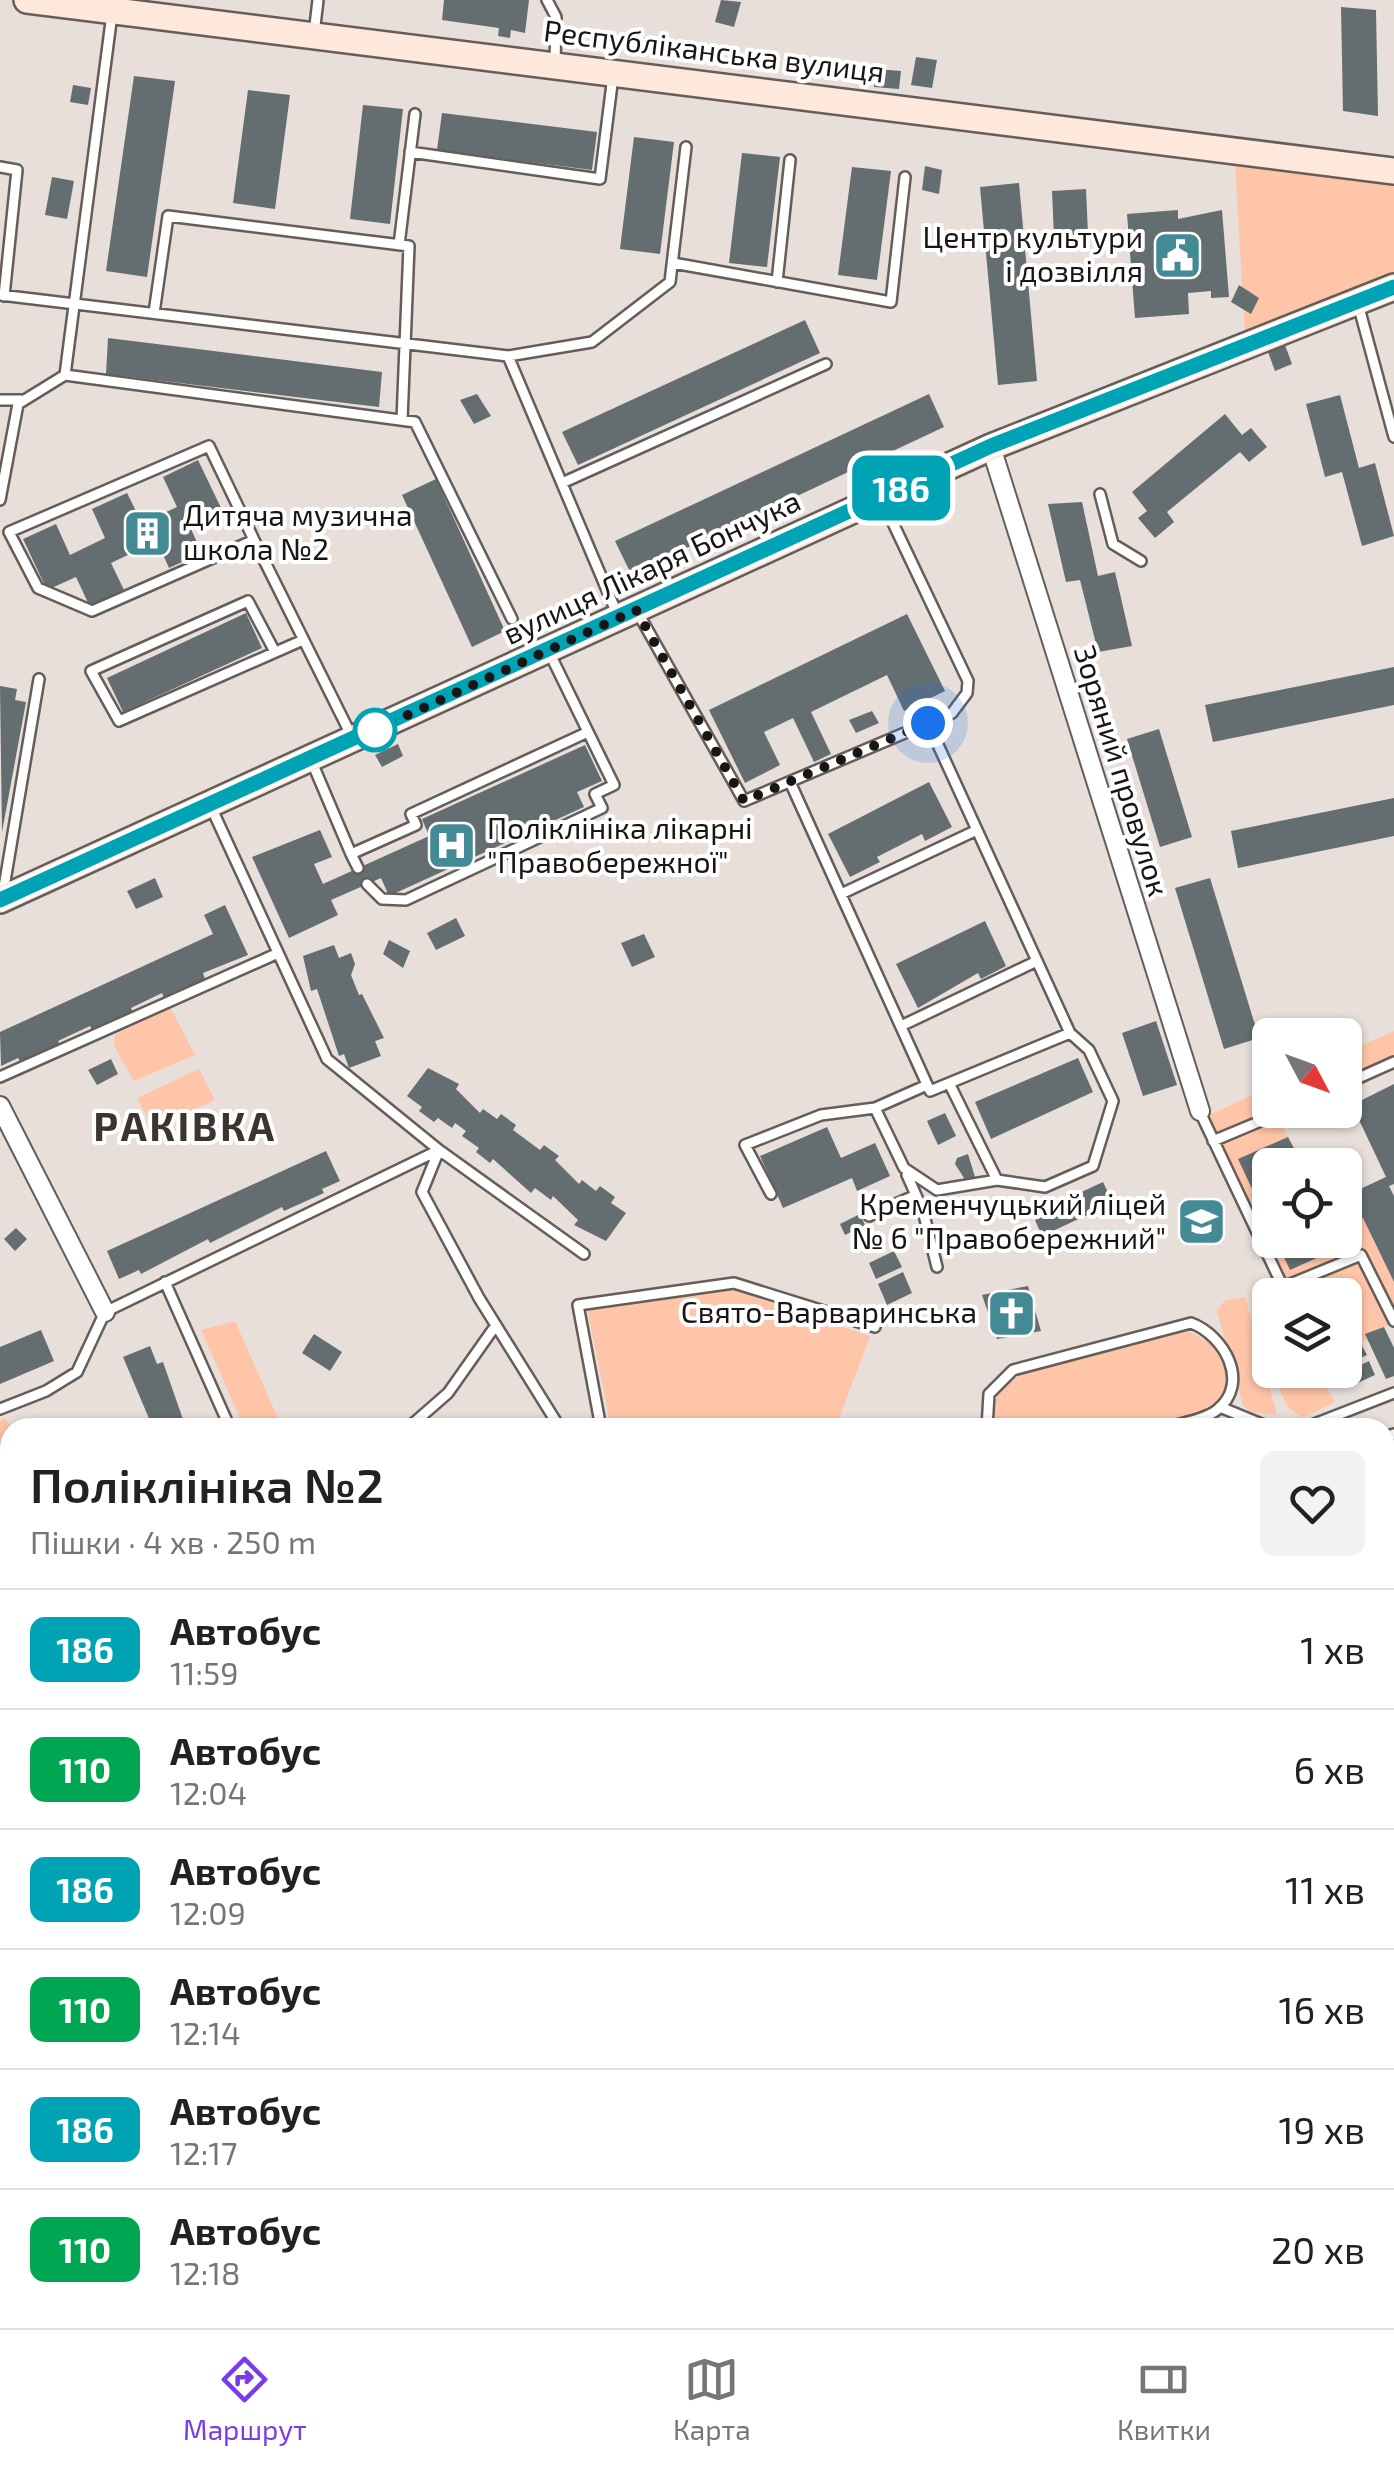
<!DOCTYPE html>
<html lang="uk">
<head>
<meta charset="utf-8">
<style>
  :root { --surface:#fff; --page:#f2f2f2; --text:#222; --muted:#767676; --line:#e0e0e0; --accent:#7c3aed }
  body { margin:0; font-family:"Exo 2",sans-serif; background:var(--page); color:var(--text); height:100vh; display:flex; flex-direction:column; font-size:38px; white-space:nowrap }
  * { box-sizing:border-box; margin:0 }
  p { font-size:32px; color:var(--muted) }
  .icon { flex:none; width:55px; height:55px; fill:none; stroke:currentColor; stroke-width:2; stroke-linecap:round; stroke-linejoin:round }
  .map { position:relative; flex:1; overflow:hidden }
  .panel { position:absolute; left:0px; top:1418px; width:1395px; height:912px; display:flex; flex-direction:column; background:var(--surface); border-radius:30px 30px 0 0; box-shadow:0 2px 8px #0004 }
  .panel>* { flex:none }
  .badge { padding:0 20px; border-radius:15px; font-size:35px; line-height:65px }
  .needle { width:65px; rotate:131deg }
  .controls { position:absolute; left:1252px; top:1018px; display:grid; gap:20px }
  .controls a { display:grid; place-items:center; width:110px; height:110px; border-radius:15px; background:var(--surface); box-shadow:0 2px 8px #0004; font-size:50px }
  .you { position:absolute; width:50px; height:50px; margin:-25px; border:8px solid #fff; border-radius:50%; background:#1a73e8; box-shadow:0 0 0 15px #1a73e833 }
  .map>.badge { position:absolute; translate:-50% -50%; box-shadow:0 0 0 5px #fff }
  .round { display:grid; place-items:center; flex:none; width:105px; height:105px; border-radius:15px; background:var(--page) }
  .headline { display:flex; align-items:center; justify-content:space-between; height:170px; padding:0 30px }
  h1 { font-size:48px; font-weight:600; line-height:75px }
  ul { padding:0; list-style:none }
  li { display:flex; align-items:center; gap:30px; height:120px; padding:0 30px; border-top:2px solid var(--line) }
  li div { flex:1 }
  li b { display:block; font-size:38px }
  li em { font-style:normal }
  li .badge { min-width:110px; font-weight:700; text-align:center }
  .menu { display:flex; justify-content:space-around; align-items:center; height:140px; border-top:2px solid var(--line); background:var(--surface); font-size:28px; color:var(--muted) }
  .menu a { display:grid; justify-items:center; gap:5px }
  .menu .selected { color:var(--accent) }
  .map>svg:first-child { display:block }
</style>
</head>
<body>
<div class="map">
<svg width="1394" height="2328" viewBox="0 0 1394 2328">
  <rect width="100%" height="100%" fill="#e8dfda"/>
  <path fill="#ffc5a8" d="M 1235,165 L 1394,186 L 1394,278 L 1245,335 Z
    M 170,1007 L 195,1055 L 134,1081 L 114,1046 L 115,1034 Z
    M 1394,1031 L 1394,1062 L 1345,1084 L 1345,1053 Z
    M 199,1069 L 215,1100 L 154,1129 L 137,1098 Z
    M 1270,1087 L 1270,1110 L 1287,1110 L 1276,1115 L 1288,1137 L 1239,1159 L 1270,1227 L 1270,1240 L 1276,1240 L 1291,1270 L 1325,1255 L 1318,1240 L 1345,1240 L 1345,1226 L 1363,1218 L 1394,1282 L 1394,1323 L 1366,1334 L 1368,1339 L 1345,1349 L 1345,1295 L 1270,1295 L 1270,1350 L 1256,1296 L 1282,1287 L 1203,1118 Z
    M 731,1289 L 870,1336 L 836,1427 L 611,1427 L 587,1308 Z
    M 1245,1297 L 1277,1415 L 1250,1412 L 1243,1405 L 1217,1311 L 1225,1300 Z
    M 235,1321 L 282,1427 L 244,1427 L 201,1330 Z
    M 1183,1330 C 1214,1338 1248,1374 1214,1403 C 1172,1438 1048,1427 994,1427 L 995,1398 L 1012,1378 Z
    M 1275,1370 L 1317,1370 L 1335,1402 L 1304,1417 C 1283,1411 1280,1389 1275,1370 Z
    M 5,1418 L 11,1427 L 10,1556 L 0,1553 L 0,1420 Z
    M 1394,1678 L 1394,1793 L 1385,1796 L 1385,1682 Z"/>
  <path fill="#646d6f" d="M 444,0 L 529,0 L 525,33 L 511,30 L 510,38 L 498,36 L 499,28 L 442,20 Z
    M 721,0 L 741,2 L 734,27 L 715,22 Z
    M 1341,7 L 1376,10 L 1378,116 L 1343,111 Z
    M 916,57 L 937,60 L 932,88 L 911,85 Z
    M 876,69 L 901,71 L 899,89 L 874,87 Z
    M 134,76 L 175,81 L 147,277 L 106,271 Z
    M 73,85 L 91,88 L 88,105 L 70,102 Z
    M 248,90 L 290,95 L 275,209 L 233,203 Z
    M 363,105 L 403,109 L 390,224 L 350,219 Z
    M 442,113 L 597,132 L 592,170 L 437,150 Z
    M 634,137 L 674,142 L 660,254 L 620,249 Z
    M 742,153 L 780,157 L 767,267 L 729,263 Z
    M 925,166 L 942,170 L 939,194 L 922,190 Z
    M 852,167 L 891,171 L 877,280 L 838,275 Z
    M 52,177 L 74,181 L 67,219 L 45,215 Z
    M 1019,183 L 1037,381 L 998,385 L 980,187 Z
    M 1086,189 L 1088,234 L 1054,237 L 1052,191 Z
    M 1178,210 L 1178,219 L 1222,210 L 1229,297 L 1211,298 L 1211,291 L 1188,293 L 1189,314 L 1135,318 L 1127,214 Z
    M 1239,285 L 1259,298 L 1251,314 L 1231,302 Z
    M 805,320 L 820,353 L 578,465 L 562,432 Z
    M 108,338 L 382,372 L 379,407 L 106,374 Z
    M 1285,345 L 1292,364 L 1275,371 L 1268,352 Z
    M 477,394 L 491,416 L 474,424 L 460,400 Z
    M 929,394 L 944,427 L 631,574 L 615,541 Z
    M 1340,395 L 1359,468 L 1375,463 L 1394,536 L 1362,546 L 1342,472 L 1325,477 L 1306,404 Z
    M 1225,414 L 1242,435 L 1251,428 L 1267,447 L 1249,462 L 1240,452 L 1167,512 L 1174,522 L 1155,538 L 1138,518 L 1147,511 L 1132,492 Z
    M 198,460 L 223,512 L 190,527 L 202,553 L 169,568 L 157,541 L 111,563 L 124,590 L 90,607 L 76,577 L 47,590 L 23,539 L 56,524 L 70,555 L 105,538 L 92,509 L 127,493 L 142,523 L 177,507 L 163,477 Z
    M 436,479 L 505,631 L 472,647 L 402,495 Z
    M 1082,502 L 1098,576 L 1115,572 L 1132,646 L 1098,652 L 1080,580 L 1066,582 L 1048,504 Z
    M 246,613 L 262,648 L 123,712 L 107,678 Z
    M 907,614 L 945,691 L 904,711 L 887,675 L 811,712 L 831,754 L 814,762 L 793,718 L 764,732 L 780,765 L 745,783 L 709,710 Z
    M 1394,667 L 1394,705 L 1213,742 L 1205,705 Z
    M 0,686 L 17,689 L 15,700 L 26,702 L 2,832 Z
    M 872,711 L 879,723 L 856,733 L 849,720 Z
    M 1159,729 L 1192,837 L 1160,847 L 1127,739 Z
    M 398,744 L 403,756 L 382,767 L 375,755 Z
    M 585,745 L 602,781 L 577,792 L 584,807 L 389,896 L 381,878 L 331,900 L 338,915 L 289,938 L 252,857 L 320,830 L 332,857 L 314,864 L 323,884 L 429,836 L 422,819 Z
    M 929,782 L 952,827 L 925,841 L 922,834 L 877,857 L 880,862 L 850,877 L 828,834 Z
    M 1394,798 L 1394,836 L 1238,868 L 1231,831 Z
    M 155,878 L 163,897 L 136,909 L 127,891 Z
    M 1210,878 L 1259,1038 L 1224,1049 L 1175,888 Z
    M 225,905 L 248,955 L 203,973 L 205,979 L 164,998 L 162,993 L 131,1008 L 133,1012 L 92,1031 L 90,1026 L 58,1041 L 60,1045 L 21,1063 L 18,1058 L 1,1066 L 0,1032 L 213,934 L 204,915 Z
    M 456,918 L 465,936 L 436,950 L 427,933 Z
    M 985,921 L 1006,966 L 981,979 L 978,973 L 918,1008 L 896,964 Z
    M 644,934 L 655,957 L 632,967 L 621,943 Z
    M 389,940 L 410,951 L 403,968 L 383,954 Z
    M 334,945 L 339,958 L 351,953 L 355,964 L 351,975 L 359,995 L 362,994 L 384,1038 L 375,1041 L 381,1056 L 349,1068 L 344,1054 L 339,1056 L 317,989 L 311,991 L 303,956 Z
    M 1156,1021 L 1177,1085 L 1143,1096 L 1122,1033 Z
    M 1078,1058 L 1093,1092 L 991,1139 L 975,1102 Z
    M 111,1059 L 118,1074 L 97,1085 L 88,1070 Z
    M 428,1068 L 459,1084 L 456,1089 L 480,1113 L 483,1109 L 497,1119 L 501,1114 L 516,1125 L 513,1130 L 540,1150 L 544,1145 L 559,1156 L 555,1160 L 579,1184 L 582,1180 L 596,1191 L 600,1186 L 615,1197 L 611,1203 L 626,1213 L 606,1241 L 574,1225 L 578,1220 L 553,1196 L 551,1200 L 535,1188 L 531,1193 L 493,1159 L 490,1163 L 476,1152 L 479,1148 L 462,1136 L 466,1131 L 455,1123 L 452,1128 L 438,1118 L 434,1122 L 419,1111 L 422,1107 L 407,1096 Z
    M 1394,1084 L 1394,1184 L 1389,1186 L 1394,1196 L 1394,1282 L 1363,1218 L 1345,1226 L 1345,1196 L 1386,1177 L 1352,1105 Z
    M 945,1113 L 956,1136 L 938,1145 L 927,1121 Z
    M 827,1127 L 841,1158 L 875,1143 L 890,1176 L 857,1191 L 852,1178 L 783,1208 L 760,1156 Z
    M 1288,1137 L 1297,1154 L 1281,1162 L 1283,1165 L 1270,1165 L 1270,1227 L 1238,1159 Z
    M 326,1151 L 340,1181 L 322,1189 L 324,1193 L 284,1211 L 282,1207 L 210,1243 L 208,1239 L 141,1274 L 139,1270 L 119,1279 L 107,1251 Z
    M 968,1154 L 975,1177 L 966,1181 L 955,1164 L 957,1158 Z
    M 1103,1182 L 1113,1203 L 1042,1236 L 1035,1220 L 1052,1212 L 1049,1207 Z
    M 860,1214 L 865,1225 L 845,1235 L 840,1224 Z
    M 16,1228 L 27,1239 L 15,1251 L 4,1239 Z
    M 1276,1240 L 1318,1240 L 1326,1254 L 1290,1270 Z
    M 894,1251 L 902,1267 L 876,1279 L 869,1263 Z
    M 903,1272 L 912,1293 L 887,1305 L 878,1284 Z
    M 1028,1286 L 1041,1331 L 997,1339 L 982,1295 Z
    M 1384,1327 L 1394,1348 L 1394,1376 L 1386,1379 L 1365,1334 Z
    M 41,1330 L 54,1361 L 0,1384 L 0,1347 Z
    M 314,1334 L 342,1352 L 330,1371 L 302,1353 Z
    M 1360,1342 L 1367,1355 L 1345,1365 L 1345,1349 Z
    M 150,1346 L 157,1364 L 163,1362 L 186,1428 L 153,1428 L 123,1357 Z
    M 1369,1361 L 1375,1375 L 1353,1385 L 1346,1372 Z
    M 1394,1793 L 1394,1829 L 1385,1831 L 1385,1796 Z"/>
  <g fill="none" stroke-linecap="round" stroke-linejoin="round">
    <defs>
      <path id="lane" d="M 547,0 L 556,17 L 555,65
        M 314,34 L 318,0
        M 410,152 L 600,179 L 613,76
        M 0,167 L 17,170 L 4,296
        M 399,245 L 415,114
        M 673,263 L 891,302 L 905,177
        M 777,282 L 790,160
        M 0,295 L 508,356 L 592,342 L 670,282 L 686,147
        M 1358,304 L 1394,437
        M 154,313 L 168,216 L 409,246 L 402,420
        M 508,356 L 618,616
        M 65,375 L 415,422 L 512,619
        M 0,400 L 21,400
        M 209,446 L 254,540 L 92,611 L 38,588 L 9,532 Z
        M 562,483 L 826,364
        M 1100,494 L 1113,544 L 1141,561
        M 0,500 L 18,404 L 65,375 L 112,14
        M 254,540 L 351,735
        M 638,613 L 744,801 L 952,713 L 967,693 L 968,681 L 882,500
        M 275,652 L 248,601 L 91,671 L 119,721 L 303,640
        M 311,760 L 351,854
        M 790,782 L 930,1091 L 1070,1033 L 928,723
        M 211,807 L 327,1059 L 439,1150 L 422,1192 L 479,1298 L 560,1428
        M 358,868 L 351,854 L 416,825 L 411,814 L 588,732
        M 367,884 L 382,899 L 406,900 L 602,808 L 595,794 L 614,785 L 549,652
        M 3,893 L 39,679
        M 841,894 L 977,830
        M 901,1026 L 1037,961
        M 0,1077 L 276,954
        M 1345,1084 L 1394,1062
        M 927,1085 L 875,1108 L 904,1168 L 937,1190 L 997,1180 L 949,1083
        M 1200,1112 L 1283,1287 L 1361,1255 L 1394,1321
        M 1213,1141 L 1287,1110
        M 907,1175 L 923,1211 L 937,1267
        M 997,1180 L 1045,1187 L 1093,1166 L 1113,1101 L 1089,1050 L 1070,1033
        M 771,1194 L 745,1145 L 821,1115 L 875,1108
        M 869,1216 L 916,1195
        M 165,1282 L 230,1428
        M 1220,1407 L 1271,1428
        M 0,1409 L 46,1391 L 77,1372 L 105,1312 L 439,1150 L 584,1254
        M 408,1428 L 448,1393 L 496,1325
        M 601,1428 L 578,1305 L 734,1283 L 875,1327
        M 987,1428 L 989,1394 L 1013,1370 L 1191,1323 C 1224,1335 1251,1383 1217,1410 C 1204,1420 1181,1423 1165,1428
        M 1304,1428 L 1394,1393
        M 1385,1437 L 1394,1434
        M 1385,1456 L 1394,1477
        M 1385,1552 L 1394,1549
        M 1385,1838 L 1394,1835
        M 1385,2026 L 1394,2059
        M 1385,2078 L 1394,2076
        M 200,2320 L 202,2328"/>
      <path id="street" d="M 991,447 L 1200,1111
        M 0,1106 L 105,1312
        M 0,1838 L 10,1852
        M 1004,2320 L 1005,2328"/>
      <path id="secondary" d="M 27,0 L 1394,171
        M 0,900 L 991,447 L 1394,287"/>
      <path id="primary" d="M 1385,2117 L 1394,2114
        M 369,2328 L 408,2320"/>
    </defs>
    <use href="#lane" stroke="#645d59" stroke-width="14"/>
    <use href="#street" stroke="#645d59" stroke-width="22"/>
    <use href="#secondary" stroke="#645d59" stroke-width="30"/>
    <use href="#primary" stroke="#ad7b62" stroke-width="32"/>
    <use href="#lane" stroke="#fff" stroke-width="9"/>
    <use href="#street" stroke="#fff" stroke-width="18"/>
    <use href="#secondary" stroke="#fee8dc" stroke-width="25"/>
    <use href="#primary" stroke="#fed1ba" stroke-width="28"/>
  </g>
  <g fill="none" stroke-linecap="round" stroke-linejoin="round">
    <defs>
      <path id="line" d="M 0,900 L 991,446 L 1394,287"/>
    </defs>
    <use href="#line" stroke="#fff" stroke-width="22"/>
    <use href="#line" stroke="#00a3b4" stroke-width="15"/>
    <path stroke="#181514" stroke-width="10" stroke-dasharray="0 18" d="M 375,730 L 636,610 L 744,801 L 928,723"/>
  </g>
  <defs>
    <symbol id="civic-square" viewBox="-11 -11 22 22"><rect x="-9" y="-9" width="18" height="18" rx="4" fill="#448a94" stroke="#fff"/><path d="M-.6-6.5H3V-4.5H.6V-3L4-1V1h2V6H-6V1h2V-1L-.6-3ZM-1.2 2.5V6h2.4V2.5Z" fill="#fff"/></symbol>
    <symbol id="building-square" viewBox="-11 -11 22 22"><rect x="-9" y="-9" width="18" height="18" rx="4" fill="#448a94" stroke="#fff"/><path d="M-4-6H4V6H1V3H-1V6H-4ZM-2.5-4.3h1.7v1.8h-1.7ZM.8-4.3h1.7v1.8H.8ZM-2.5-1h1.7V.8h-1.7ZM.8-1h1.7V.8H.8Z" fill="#fff"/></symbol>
    <symbol id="hospital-square" viewBox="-11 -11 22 22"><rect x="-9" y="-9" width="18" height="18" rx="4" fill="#448a94" stroke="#fff"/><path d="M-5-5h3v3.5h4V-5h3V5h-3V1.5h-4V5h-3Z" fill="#fff"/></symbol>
    <symbol id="school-square" viewBox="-11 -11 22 22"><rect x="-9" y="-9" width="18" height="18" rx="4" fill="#448a94" stroke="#fff"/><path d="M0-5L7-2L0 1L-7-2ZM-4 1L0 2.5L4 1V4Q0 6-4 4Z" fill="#fff"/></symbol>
    <symbol id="church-square" viewBox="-11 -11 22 22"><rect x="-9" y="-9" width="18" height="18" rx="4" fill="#448a94" stroke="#fff"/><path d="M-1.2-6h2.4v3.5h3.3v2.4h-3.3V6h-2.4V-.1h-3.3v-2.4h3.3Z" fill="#fff"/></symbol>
  </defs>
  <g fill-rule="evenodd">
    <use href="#civic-square" x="1150" y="228" width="55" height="55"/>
    <use href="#building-square" x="120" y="506" width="55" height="55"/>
    <use href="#hospital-square" x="424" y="818" width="55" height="55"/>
    <use href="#school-square" x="1174" y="1194" width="55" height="55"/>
    <use href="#church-square" x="984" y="1286" width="55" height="55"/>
  </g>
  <circle fill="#fff" stroke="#00a3b4" stroke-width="5" cx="375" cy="730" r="20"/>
  <g text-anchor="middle" stroke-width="8" stroke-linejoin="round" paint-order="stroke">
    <g font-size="30" fill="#181514" stroke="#fff">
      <text transform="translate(714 52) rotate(7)" y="10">Республіканська вулиця</text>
      <text transform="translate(652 568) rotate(-25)" y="10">вулиця Лікаря Бончука</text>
      <text transform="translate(1121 771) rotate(73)" y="10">Зоряний провулок</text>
    </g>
    <g font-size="30" fill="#181514" stroke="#fff" text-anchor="end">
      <text x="1143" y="248">Центр культури<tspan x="1143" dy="34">і дозвілля</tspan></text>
      <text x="183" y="526" text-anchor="start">Дитяча музична<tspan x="183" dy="34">школа №2</tspan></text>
      <text x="487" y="839" text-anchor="start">Поліклініка лікарні<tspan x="487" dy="34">"Правобережної"</tspan></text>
      <text x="1166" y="1215">Кременчуцький ліцей<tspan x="1166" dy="34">№ 6 "Правобережний"</tspan></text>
      <text x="977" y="1323">Свято-Варваринська</text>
    </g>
    <g font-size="40" font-weight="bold" letter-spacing="2.5" fill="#3b3431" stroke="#fff">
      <text x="185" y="1141">РАКІВКА</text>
    </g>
  </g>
</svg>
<div class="controls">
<a><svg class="needle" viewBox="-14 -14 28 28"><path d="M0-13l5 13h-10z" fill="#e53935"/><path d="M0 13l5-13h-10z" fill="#767676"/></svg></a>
<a><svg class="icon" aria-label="locate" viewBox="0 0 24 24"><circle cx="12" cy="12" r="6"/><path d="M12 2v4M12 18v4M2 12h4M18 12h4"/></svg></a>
<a><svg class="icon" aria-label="layers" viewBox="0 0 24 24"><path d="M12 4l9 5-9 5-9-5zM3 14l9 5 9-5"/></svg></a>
</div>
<div class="you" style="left:928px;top:723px"></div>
<b class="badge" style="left:901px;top:488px;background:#00a3b4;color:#fff">186</b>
<section class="panel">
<div class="headline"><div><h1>Поліклініка №2</h1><p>Пішки · 4 хв · 250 m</p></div><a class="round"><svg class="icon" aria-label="heart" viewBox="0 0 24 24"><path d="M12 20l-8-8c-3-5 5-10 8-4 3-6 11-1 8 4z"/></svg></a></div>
<ul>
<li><span class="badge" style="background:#00a3b4;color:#fff">186</span><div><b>Автобус</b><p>11:59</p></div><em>1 хв</em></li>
<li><span class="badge" style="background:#00a651;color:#fff">110</span><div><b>Автобус</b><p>12:04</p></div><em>6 хв</em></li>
<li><span class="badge" style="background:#00a3b4;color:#fff">186</span><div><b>Автобус</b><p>12:09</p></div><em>11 хв</em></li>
<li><span class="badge" style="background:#00a651;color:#fff">110</span><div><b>Автобус</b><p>12:14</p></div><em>16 хв</em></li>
<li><span class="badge" style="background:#00a3b4;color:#fff">186</span><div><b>Автобус</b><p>12:17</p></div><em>19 хв</em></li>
<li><span class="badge" style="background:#00a651;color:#fff">110</span><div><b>Автобус</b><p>12:18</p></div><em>20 хв</em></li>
</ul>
</section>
</div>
<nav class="menu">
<a class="selected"><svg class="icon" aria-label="directions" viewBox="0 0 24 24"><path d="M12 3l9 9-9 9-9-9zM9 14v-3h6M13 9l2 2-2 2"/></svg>Маршрут</a>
<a><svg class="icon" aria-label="map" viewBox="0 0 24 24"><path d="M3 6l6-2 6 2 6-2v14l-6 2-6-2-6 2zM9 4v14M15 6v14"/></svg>Карта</a>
<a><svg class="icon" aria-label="tickets" viewBox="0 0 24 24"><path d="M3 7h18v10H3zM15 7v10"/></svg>Квитки</a>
</nav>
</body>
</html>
